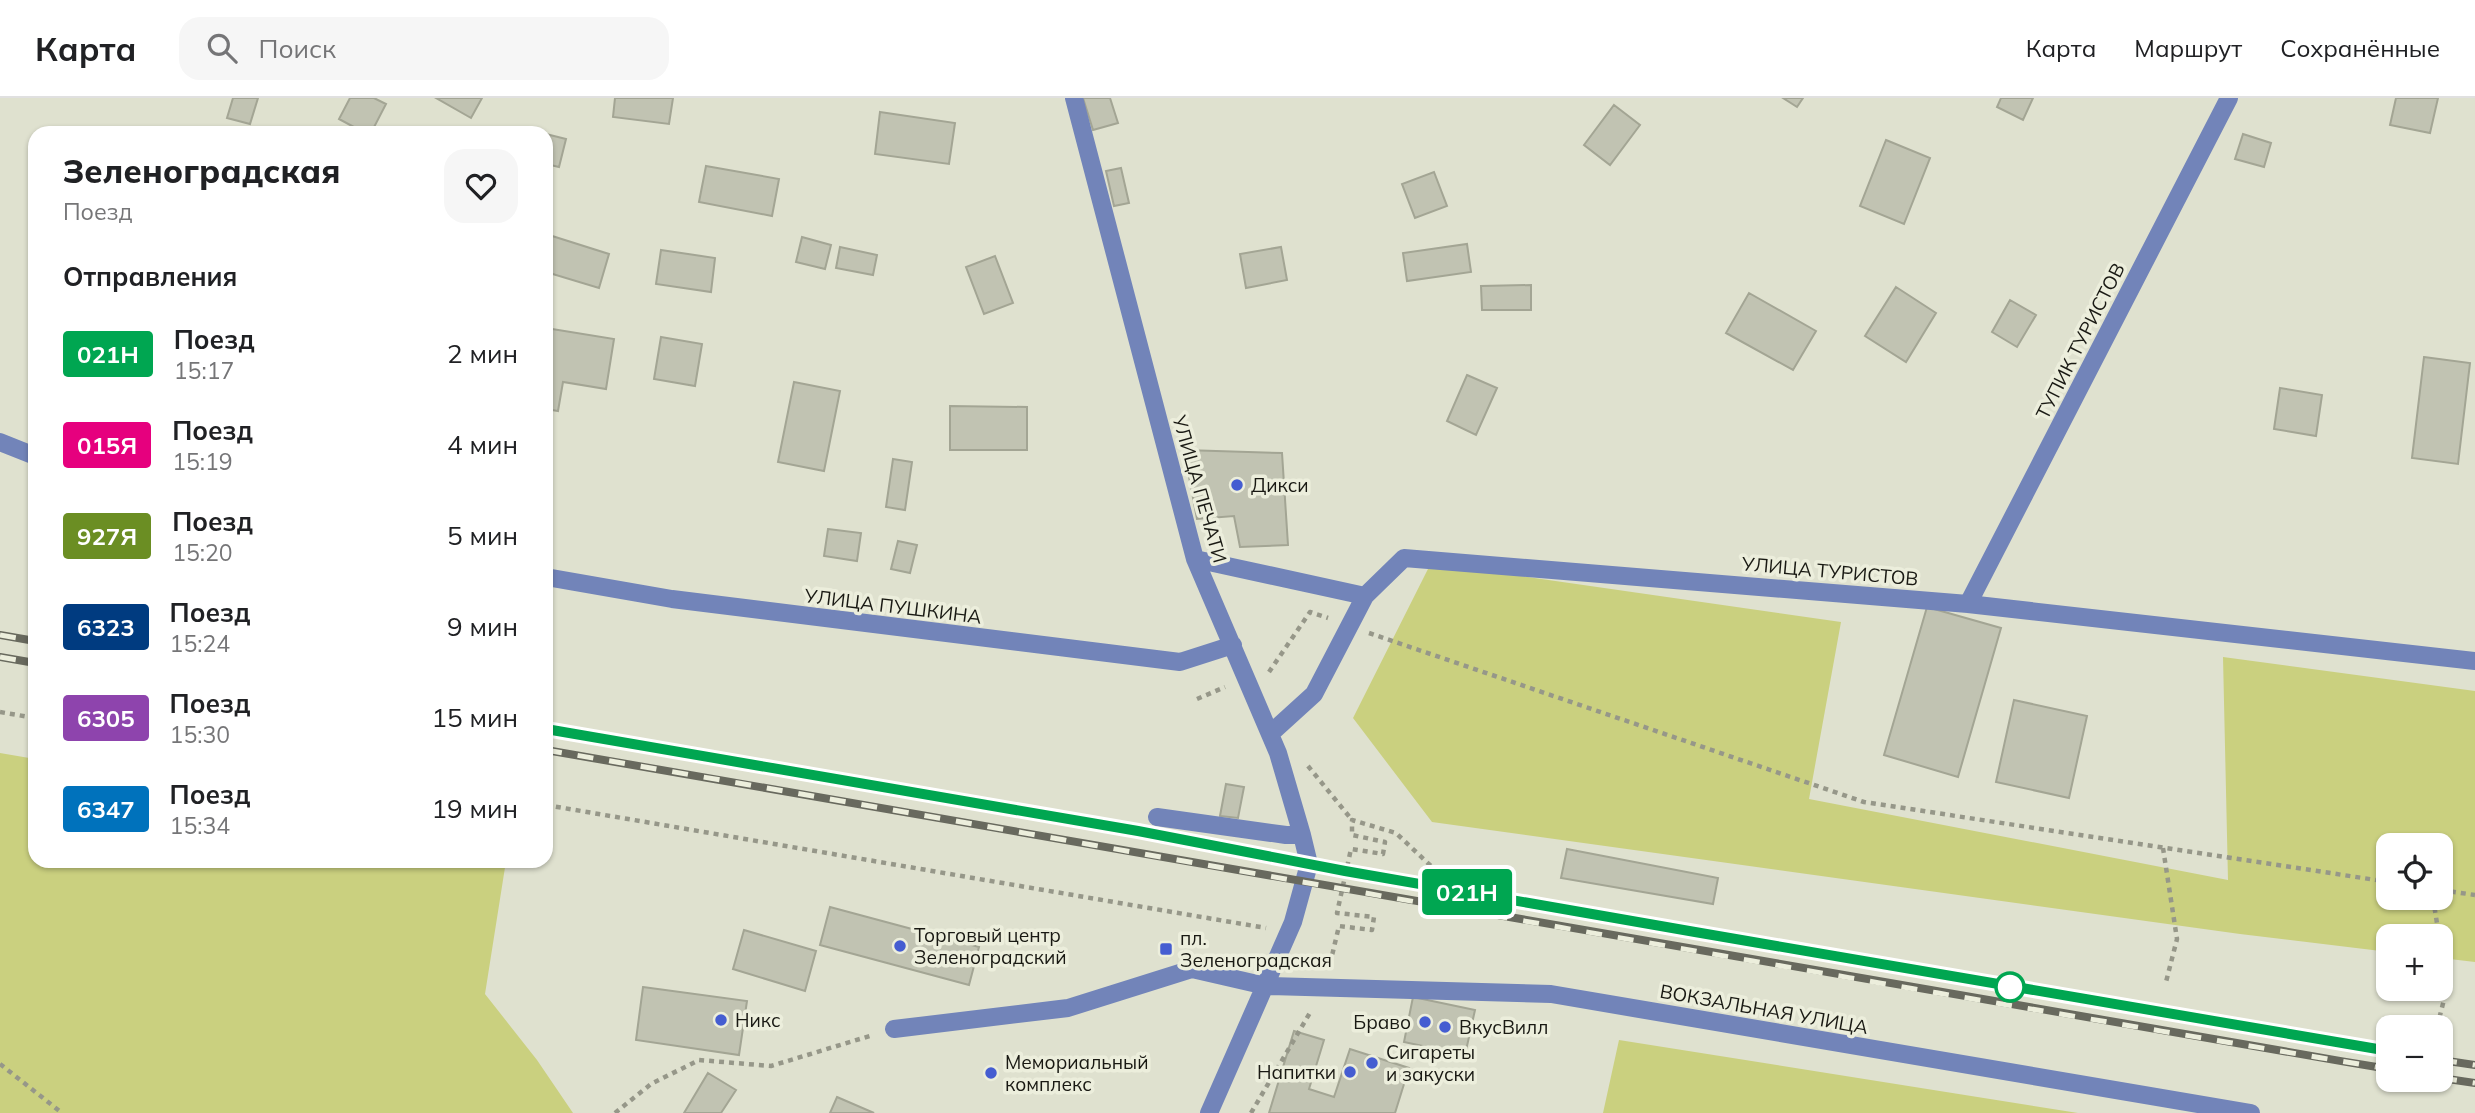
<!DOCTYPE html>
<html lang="ru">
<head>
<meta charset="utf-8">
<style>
  :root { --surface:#fff; --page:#f6f6f6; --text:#202124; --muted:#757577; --line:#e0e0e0 }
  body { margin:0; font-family:Mulish,sans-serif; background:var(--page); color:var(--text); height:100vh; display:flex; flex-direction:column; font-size:26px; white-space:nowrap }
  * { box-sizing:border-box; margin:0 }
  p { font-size:23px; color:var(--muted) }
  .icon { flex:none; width:38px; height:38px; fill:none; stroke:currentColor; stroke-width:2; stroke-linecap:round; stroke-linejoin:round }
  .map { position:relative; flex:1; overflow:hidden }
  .panel { position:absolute; left:28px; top:28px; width:525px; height:742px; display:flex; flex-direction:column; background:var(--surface); border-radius:21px; box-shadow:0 2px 5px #0004 }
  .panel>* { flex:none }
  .badge { padding:0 14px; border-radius:5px; font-size:24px; line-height:46px }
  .tools { position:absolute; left:2376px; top:735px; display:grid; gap:14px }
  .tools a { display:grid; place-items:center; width:77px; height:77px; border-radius:14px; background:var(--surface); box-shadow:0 2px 5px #0004; font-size:35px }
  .map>.badge { position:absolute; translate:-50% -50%; box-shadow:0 0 0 4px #fff }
  h2 { padding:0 35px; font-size:26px; line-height:63px }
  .round { display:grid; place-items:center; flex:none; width:74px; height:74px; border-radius:21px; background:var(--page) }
  .head { display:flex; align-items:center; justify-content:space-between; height:119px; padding:0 35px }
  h1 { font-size:33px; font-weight:800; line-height:52px }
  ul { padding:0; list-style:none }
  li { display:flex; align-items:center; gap:21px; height:91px; padding:0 35px }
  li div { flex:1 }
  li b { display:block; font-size:26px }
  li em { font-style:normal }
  li .badge { min-width:77px; font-weight:700; text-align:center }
  header { display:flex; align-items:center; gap:42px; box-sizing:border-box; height:98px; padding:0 35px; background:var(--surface); border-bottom:2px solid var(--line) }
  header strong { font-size:33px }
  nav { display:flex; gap:38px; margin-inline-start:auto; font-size:24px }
  .search { width:490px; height:63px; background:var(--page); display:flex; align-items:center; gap:18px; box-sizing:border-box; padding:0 24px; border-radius:21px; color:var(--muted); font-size:26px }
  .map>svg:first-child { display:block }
</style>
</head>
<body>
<header>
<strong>Карта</strong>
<div class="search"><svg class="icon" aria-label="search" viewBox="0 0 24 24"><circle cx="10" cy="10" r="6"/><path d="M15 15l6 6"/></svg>Поиск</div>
<nav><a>Карта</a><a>Маршрут</a><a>Сохранённые</a></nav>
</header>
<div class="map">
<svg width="2475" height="1015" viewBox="0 0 2475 1015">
  <rect width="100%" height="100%" fill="#dfe1cf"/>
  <path fill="#cad07f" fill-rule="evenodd" d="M 1431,465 L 1841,524 L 1809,701 L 2228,782 L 2223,559 L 2475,593 L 2475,864 L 2441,860 L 2441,838 L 2389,838 L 2389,854 L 2240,836 L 1432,724 L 1353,620 ZM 2389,747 L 2441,747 L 2441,800 L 2389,800 Z
    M 0,655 L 35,661 L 35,763 L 506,763 L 485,896 L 537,962 L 573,1015 L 0,1015 Z
    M 1619,942 L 2078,1015 L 1603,1015 Z"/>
  <path fill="#c1c3b2" stroke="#a3a594" stroke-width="2" d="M 233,0 L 258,0 L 250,26 L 227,20 Z
    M 350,0 L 374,0 L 386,6 L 371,35 L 365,35 L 339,21 Z
    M 436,0 L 482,0 L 471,20 Z
    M 615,0 L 673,0 L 669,26 L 613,19 Z
    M 1083,0 L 1110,0 L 1118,25 L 1093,32 Z
    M 1783,0 L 1803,0 L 1797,9 Z
    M 2001,0 L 2033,0 L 2023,22 L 1997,9 Z
    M 2396,0 L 2438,0 L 2430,35 L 2390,27 Z
    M 1614,7 L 1640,27 L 1610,67 L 1584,47 Z
    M 880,14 L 955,25 L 949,66 L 875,56 Z
    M 546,36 L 566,41 L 559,69 L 546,66 Z
    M 2243,36 L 2271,45 L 2264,69 L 2235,61 Z
    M 1886,42 L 1930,60 L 1904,126 L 1860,108 Z
    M 706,68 L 779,81 L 772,118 L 699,104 Z
    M 1121,70 L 1129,105 L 1114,108 L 1106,73 Z
    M 1434,74 L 1447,108 L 1415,120 L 1402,86 Z
    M 549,137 L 609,156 L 599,190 L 546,174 L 546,146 Z
    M 802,139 L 831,147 L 825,171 L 796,164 Z
    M 1467,146 L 1471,174 L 1407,183 L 1403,155 Z
    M 840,149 L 877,157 L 873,177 L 836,170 Z
    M 1281,149 L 1287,182 L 1246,190 L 1240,156 Z
    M 661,152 L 715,160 L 711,194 L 656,186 Z
    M 995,158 L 1013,205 L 984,216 L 966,169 Z
    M 1531,187 L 1531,212 L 1482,212 L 1481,188 Z
    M 1896,189 L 1936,215 L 1906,264 L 1865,238 Z
    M 1749,195 L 1816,233 L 1793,272 L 1726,235 Z
    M 2010,202 L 2036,217 L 2017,249 L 1992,234 Z
    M 546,230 L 614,241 L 606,291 L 563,284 L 558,313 L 546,311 Z
    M 661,239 L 702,246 L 695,288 L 654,281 Z
    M 2424,259 L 2470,265 L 2458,366 L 2412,360 Z
    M 1467,277 L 1497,290 L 1476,337 L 1447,323 Z
    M 794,284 L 840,293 L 824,373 L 778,364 Z
    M 2280,290 L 2322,297 L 2316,338 L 2274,331 Z
    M 950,308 L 1027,309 L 1027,352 L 950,352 Z
    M 1184,352 L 1282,355 L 1288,447 L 1240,449 L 1234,418 L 1197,421 Z
    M 893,361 L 912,364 L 905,412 L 886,409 Z
    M 828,431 L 861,435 L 857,463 L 824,458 Z
    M 898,443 L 917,447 L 910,475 L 891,471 Z
    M 1927,509 L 2001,530 L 1958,679 L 1884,657 Z
    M 2014,602 L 2087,618 L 2069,700 L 1996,684 Z
    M 1226,686 L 1244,689 L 1238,720 L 1220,718 Z
    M 1567,751 L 1718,780 L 1713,806 L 1561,780 Z
    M 830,809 L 979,849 L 969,887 L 820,847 Z
    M 744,832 L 816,853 L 805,893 L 733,871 Z
    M 643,889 L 747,903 L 739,957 L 636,942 Z
    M 1413,899 L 1475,912 L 1465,957 L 1404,944 Z
    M 1294,933 L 1324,942 L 1309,991 L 1334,999 L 1350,951 L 1409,970 L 1395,1015 L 1269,1015 Z
    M 708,975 L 736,992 L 721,1015 L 684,1015 Z
    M 837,999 L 874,1015 L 830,1015 Z"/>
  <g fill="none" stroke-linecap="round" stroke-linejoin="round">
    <path stroke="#969789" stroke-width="4.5" stroke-dasharray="5 5" stroke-linecap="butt" d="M 1369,535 L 1864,704 L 2389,784
      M 1269,574 L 1310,514 L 1328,520
      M 1197,601 L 1225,589
      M 0,614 L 35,620
      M 1308,668 L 1352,722
      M 546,707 L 1266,830
      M 2163,750 L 2177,841 L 2166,884
      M 2441,792 L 2475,797
      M 2433,800 L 2439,838
      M 1330,866 L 1339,828 L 1372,832 L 1374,819 L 1337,815 L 1351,751 L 1383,756 L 1385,744 L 1352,737 L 1352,722 L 1396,735 L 1432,769
      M 2437,929 L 2447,890 L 2441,854
      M 0,966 L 62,1015
      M 615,1015 L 651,986 L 699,962 L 771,968 L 873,937
      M 1251,1015 L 1311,913"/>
    <path stroke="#7284b9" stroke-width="18" d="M 1074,0 L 1195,461 L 1278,655 L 1302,737 L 1309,766 L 1293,824 L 1209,1015
      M 0,344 L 35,358
      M 1195,461 L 1365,498
      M 546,479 L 672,501 L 1180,564 L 1233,547
      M 1968,506 L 2229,0
      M 1270,636 L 1314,596 L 1365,498 L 1404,460 L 1968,506 L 2475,563
      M 1157,719 L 1286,737 L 1302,737
      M 894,931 L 1068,910 L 1192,871 L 1266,888 L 1551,896 L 2251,1015"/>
    <defs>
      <path id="rail" d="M 0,537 L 35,543
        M 0,559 L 35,565
        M 546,631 C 1160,738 1774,849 2389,953
        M 546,652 C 1161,757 1774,870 2389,971
        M 2441,962 L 2475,967
        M 2441,980 L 2475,985"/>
    </defs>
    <use href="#rail" stroke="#68695e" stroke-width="8"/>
    <use href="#rail" stroke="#eceedc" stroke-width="5" stroke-dasharray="16" stroke-linecap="butt"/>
  </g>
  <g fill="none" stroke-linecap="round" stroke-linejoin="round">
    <defs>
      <path id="line" d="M 546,631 L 1138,733 L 1345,773 L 1695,834 L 2389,953"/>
    </defs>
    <use href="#line" stroke="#fff" stroke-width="16"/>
    <use href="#line" stroke="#00a651" stroke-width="10"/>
  </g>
  <g fill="#455dd1" stroke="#eceedc" stroke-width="2.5">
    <circle cx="1237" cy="387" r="7"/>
    <circle cx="900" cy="848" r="7"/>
    <rect x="1159" y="844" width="14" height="14" rx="3.5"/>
    <circle cx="721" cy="922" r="7"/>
    <circle cx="1425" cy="924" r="7"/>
    <circle cx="1445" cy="929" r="7"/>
    <circle cx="1372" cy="965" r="7"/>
    <circle cx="1350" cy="974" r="7"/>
    <circle cx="991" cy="975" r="7"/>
  </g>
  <circle fill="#fff" stroke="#00a651" stroke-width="3.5" cx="2010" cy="889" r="14"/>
  <g text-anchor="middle" stroke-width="7" stroke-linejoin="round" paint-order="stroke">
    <g font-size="19" fill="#191913" stroke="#eceedc">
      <text transform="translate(2080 243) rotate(-63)" y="7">ТУПИК ТУРИСТОВ</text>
      <text transform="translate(1200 391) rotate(74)" y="7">УЛИЦА ПЕЧАТИ</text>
      <text transform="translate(1830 473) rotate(5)" y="7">УЛИЦА ТУРИСТОВ</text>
      <text transform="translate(893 508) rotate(7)" y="7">УЛИЦА ПУШКИНА</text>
      <text transform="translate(1764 911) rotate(10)" y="7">ВОКЗАЛЬНАЯ УЛИЦА</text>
    </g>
    <g font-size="19" fill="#191913" stroke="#eceedc" text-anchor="start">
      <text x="1251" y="394">Дикси</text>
      <text x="914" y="844">Торговый центр<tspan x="914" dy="22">Зеленоградский</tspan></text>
      <text x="1180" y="847">пл.<tspan x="1180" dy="22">Зеленоградская</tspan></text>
      <text x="735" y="929">Никс</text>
      <text x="1411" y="931" text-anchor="end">Браво</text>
      <text x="1459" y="936">ВкусВилл</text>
      <text x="1386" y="961">Сигареты<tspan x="1386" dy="22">и закуски</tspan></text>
      <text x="1005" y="971">Мемориальный<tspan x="1005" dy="22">комплекс</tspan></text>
      <text x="1336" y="981" text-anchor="end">Напитки</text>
    </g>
  </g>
</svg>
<div class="tools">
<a><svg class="icon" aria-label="locate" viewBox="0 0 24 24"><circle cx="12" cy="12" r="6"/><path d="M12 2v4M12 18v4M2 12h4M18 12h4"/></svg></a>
<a>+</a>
<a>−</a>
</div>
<b class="badge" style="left:1467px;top:794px;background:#00a651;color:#fff">021Н</b>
<section class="panel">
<div class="head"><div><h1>Зеленоградская</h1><p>Поезд</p></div><a class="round"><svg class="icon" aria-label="heart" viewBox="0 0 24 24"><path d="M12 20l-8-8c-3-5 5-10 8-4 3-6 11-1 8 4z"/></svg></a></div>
<h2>Отправления</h2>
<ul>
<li><span class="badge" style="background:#00a651;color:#fff">021Н</span><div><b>Поезд</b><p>15:17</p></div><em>2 мин</em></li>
<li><span class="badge" style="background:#e6007e;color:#fff">015Я</span><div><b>Поезд</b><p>15:19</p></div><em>4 мин</em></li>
<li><span class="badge" style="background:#6b8e23;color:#fff">927Я</span><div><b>Поезд</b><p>15:20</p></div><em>5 мин</em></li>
<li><span class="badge" style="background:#003b80;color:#fff">6323</span><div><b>Поезд</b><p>15:24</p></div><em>9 мин</em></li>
<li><span class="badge" style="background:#8e44ad;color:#fff">6305</span><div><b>Поезд</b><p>15:30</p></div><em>15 мин</em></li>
<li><span class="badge" style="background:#0072bc;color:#fff">6347</span><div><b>Поезд</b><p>15:34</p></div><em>19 мин</em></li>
</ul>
</section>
</div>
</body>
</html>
